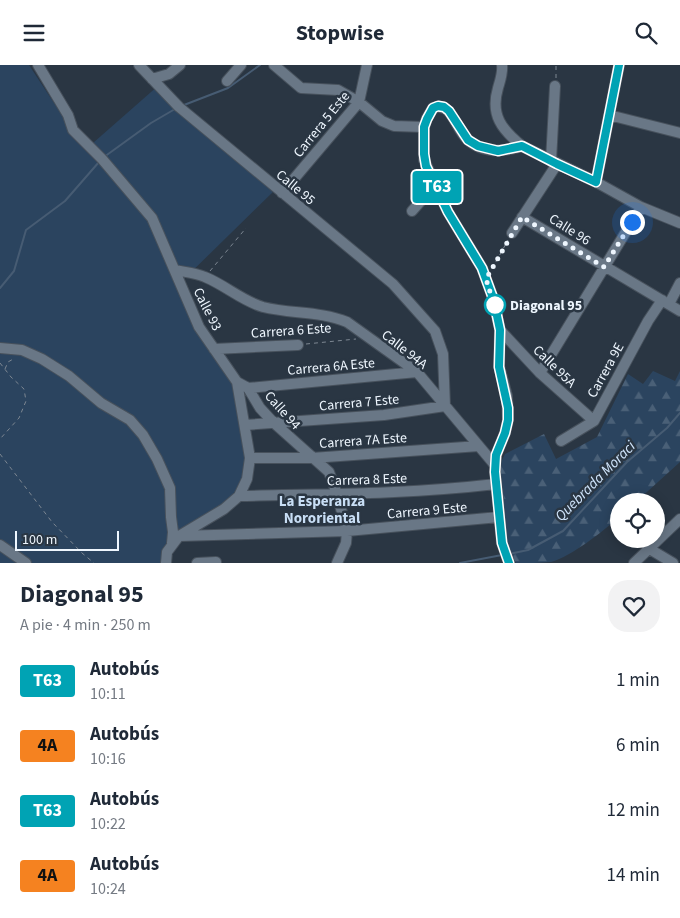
<!DOCTYPE html>
<html lang="es">
<head>
<meta charset="utf-8">
<style>
  :root { --surface:#fff; --page:#f2f2f3; --text:#1f2937; --muted:#747a83 }
  body { margin:0; font-family:"Source Sans 3",sans-serif; background:var(--page); color:var(--text); height:100vh; display:flex; flex-direction:column; font-size:19px; white-space:nowrap }
  * { box-sizing:border-box; margin:0 }
  p { font-size:16px; color:var(--muted) }
  .icon { flex:none; width:28px; height:28px; fill:none; stroke:currentColor; stroke-width:2; stroke-linecap:round; stroke-linejoin:round }
  .map { position:relative; height:498px; overflow:hidden }
  .drawer { display:flex; flex-direction:column; background:var(--surface); flex:1 }
  .drawer>* { flex:none }
  .badge { padding:0 10px; border-radius:4px; font-size:18px; line-height:32px }
  .fabs { position:absolute; left:610px; top:428px; display:grid; gap:10px }
  .fabs a { display:grid; place-items:center; width:55px; height:55px; border-radius:50%; background:var(--surface); box-shadow:0 2px 12px #0003; font-size:25px }
  .scale { position:absolute; left:15px; bottom:12px; width:104px; box-sizing:border-box; padding-left:5px; border:2px solid #eef6fe; border-top:0; font-size:14px; line-height:18px; white-space:nowrap; color:#eef6fe; -webkit-text-stroke:4px #2a3643; paint-order:stroke }
  .you { position:absolute; width:25px; height:25px; margin:-12px; border:4px solid #fff; border-radius:50%; background:#1a73e8; box-shadow:0 0 0 8px #1a73e833 }
  .map>.badge { position:absolute; translate:-50% -50%; box-shadow:0 0 0 2px #fff }
  .round { display:grid; place-items:center; flex:none; width:52px; height:52px; border-radius:20px; background:var(--page) }
  .headline { display:flex; align-items:center; justify-content:space-between; height:85px; padding:0 20px }
  h1 { font-size:24px; font-weight:700; line-height:38px }
  ul { padding:0; list-style:none }
  li { display:flex; align-items:center; gap:15px; height:65px; padding:0 20px }
  li div { flex:1 }
  li b { display:block; font-size:19px }
  li em { font-style:normal }
  li .badge { min-width:55px; font-weight:700; text-align:center }
  header { display:flex; justify-content:space-between; align-items:center; height:65px; padding:0 20px; background:var(--surface); font-size:22px; font-weight:700 }
  .map>svg:first-child { display:block }
</style>
</head>
<body>
<header><svg class="icon" aria-label="menu" viewBox="0 0 24 24"><path d="M4 6h16M4 12h16M4 18h16"/></svg>Stopwise<svg class="icon" aria-label="search" viewBox="0 0 24 24"><circle cx="10" cy="10" r="6"/><path d="M15 15l6 6"/></svg></header>
<div class="map">
<svg width="680" height="498" viewBox="0 0 680 498">
  <defs>
    <pattern id="forest-firs" width="22" height="20" patternUnits="userSpaceOnUse" patternTransform="scale(1.25)"><rect width="22" height="20" fill="#2b445f"/><path d="M5 1l3.5 6h-7zM16 11l3.5 6h-7z" fill="#4a6077"/></pattern>
  </defs>
  <rect width="100%" height="100%" fill="#2a3643"/>
  <path fill="#2b445f" d="M 0,0 L 29,0 L 85,85 L 159,20 L 274,126 L 179,219 L 236,327 L 248,369 L 245,430 L 192,465 L 170,483 L 167,498 L 0,498 Z"/>
  <path fill="url(#forest-firs)" d="M 653,306 L 675,316 L 680,306 L 680,397 L 637,436 L 619,436 L 619,452 C 602,467 572,491 551,497 C 540,498 527,498 516,498 L 507,483 L 499,409 L 500,399 L 505,389 L 544,369 L 556,394 L 597,372 L 628,309 L 643,319 Z"/>
  <g fill="none" stroke-linecap="round" stroke-linejoin="round">
    <path stroke="#475c73" stroke-width="2" d="M 184,40 L 228,23 L 260,0
      M 104,92 L 151,58 L 175,44
      M 0,223 L 14,206 L 26,165 L 65,136 L 99,97
      M 509,489 L 528,485 L 563,466 L 627,397 L 667,363 L 680,348
      M 460,498 L 502,490"/>
    <defs>
      <path id="minor" d="M 38,0 L 68,50 L 73,65 L 102,94 L 152,153 L 199,262 L 237,317 L 250,393 L 247,414 L 239,431 L 224,444 L 179,471 L 167,487 L 166,498
        M 139,0 L 179,42 L 393,219 L 435,266 L 443,289 L 445,341 L 384,350 L 245,360
        M 274,0 L 301,23 L 338,25 L 359,37 L 382,56 L 394,61 L 424,62
        M 502,0 C 503,8 500,16 498,23 C 490,50 502,65 522,81 L 596,117 L 641,142 L 680,158
        M 152,14 L 169,9 L 180,0
        M 227,16 L 241,0
        M 609,50 L 680,68
        M 551,96 L 555,21
        M 596,117 L 619,0
        M 282,128 L 359,37 L 367,0
        M 412,146 L 435,120
        M 522,152 L 680,246
        M 512,168 L 557,99
        M 175,205 C 184,207 196,208 205,212 C 225,220 242,236 263,242 C 291,249 320,246 347,257 L 417,307 L 494,399
        M 669,239 L 680,218
        M 500,265 L 540,308 L 594,356
        M 0,283 L 22,285 L 42,294 L 69,311 L 101,338 L 130,355 L 143,370 L 157,394 L 170,423 L 171,452 L 173,467 L 172,478
        M 214,284 L 298,280
        M 540,308 L 641,142
        M 237,317 L 248,323 L 260,343 L 273,357 L 329,407 L 337,429 L 347,466 L 346,478 L 337,498
        M 248,323 L 417,307
        M 561,376 L 594,356 L 648,256 L 662,235
        M 250,393 L 312,393 L 479,381
        M 239,431 C 324,429 411,429 496,419
        M 180,471 L 347,466 L 499,452
        M 0,480 L 26,498
        M 648,483 L 673,498
        M 197,498 L 216,497
        M 509,498 L 502,478 L 495,407 L 496,390 L 505,368 L 508,355 L 507,331 L 499,301 L 500,265 L 493,233 L 482,203 L 448,147 L 424,95 L 424,62 L 427,53 L 433,43 C 452,36 455,63 467,74 C 482,88 503,87 522,81
        M 634,498 L 680,454"/>
    </defs>
    <use href="#minor" stroke="#47515c" stroke-width="12"/>
    <path stroke="#7d8792" stroke-width="1" stroke-dasharray="4 4" stroke-linecap="butt" d="M 556,13 L 556,0
      M 492,204 L 508,175
      M 210,206 L 246,163
      M 306,279 L 356,274
      M 0,298 L 11,312 L 24,324 L 26,336 L 19,353 L 0,374
      M 5,304 L 8,297 L 15,293
      M 0,389 L 52,457 L 82,488 L 94,498"/>
    <use href="#minor" stroke="#697786" stroke-width="10"/>
  </g>
  <g fill="none" stroke-linecap="round" stroke-linejoin="round">
    <defs>
      <path id="line" d="M 509,498 L 502,478 L 495,407 L 496,390 L 505,368 L 508,355 L 508,343 L 499,302 L 500,265 L 496,246 L 493,233 L 482,203 L 448,147 L 426,101 L 424,89 L 424,62 L 427,54 L 433,43 L 438,41 L 444,42 L 449,46 L 468,75 L 478,81 L 498,86 L 522,81 L 557,99 L 596,117 L 619,0"/>
    </defs>
    <use href="#line" stroke="#fff" stroke-width="11"/>
    <use href="#line" stroke="#00a3b4" stroke-width="8"/>
    <path stroke="#eef6fe" stroke-width="5" stroke-dasharray="0 9" d="M 495,240 L 496,246 L 486,214 L 522,152 L 604,202 L 632,157"/>
  </g>
  <circle fill="#fff" stroke="#00a3b4" stroke-width="2.5" cx="495" cy="240" r="10"/>
  <g text-anchor="middle" stroke-width="5" stroke-linejoin="round" paint-order="stroke">
    <g font-size="14" fill="#eef6fe" stroke="#2a3643">
      <text transform="translate(321 59) rotate(-51)" y="5">Carrera 5 Este</text>
      <text transform="translate(296 122) rotate(40)" y="5">Calle 95</text>
      <text transform="translate(570 164) rotate(32)" y="5">Calle 96</text>
      <text transform="translate(208 244) rotate(63)" y="5">Calle 93</text>
      <text transform="translate(291 265) rotate(-4)" y="5">Carrera 6 Este</text>
      <text transform="translate(405 284) rotate(38)" y="5">Calle 94A</text>
      <text transform="translate(331 301) rotate(-5)" y="5">Carrera 6A Este</text>
      <text transform="translate(555 301) rotate(44)" y="5">Calle 95A</text>
      <text transform="translate(605 305) rotate(-61)" y="5">Carrera 9E</text>
      <text transform="translate(359 337) rotate(-5)" y="5">Carrera 7 Este</text>
      <text transform="translate(283 345) rotate(48)" y="5">Calle 94</text>
      <text transform="translate(363 375) rotate(-4)" y="5">Carrera 7A Este</text>
      <text transform="translate(367 414) rotate(-2)" y="5">Carrera 8 Este</text>
      <text transform="translate(427 445) rotate(-5)" y="5">Carrera 9 Este</text>
    </g>
    <g font-size="14" font-weight="bold" fill="#eef6fe" stroke="#2a3643" text-anchor="start">
      <text x="510" y="245">Diagonal 95</text>
    </g>
    <g font-size="15" font-style="italic" fill="#d1e6fd" stroke="#2a3643">
      <text transform="translate(595 416) rotate(-45)" y="5">Quebrada Moraci</text>
    </g>
    <g font-size="15" font-weight="bold" fill="#c8def5" stroke="#2a3643">
      <text x="322" y="441">La Esperanza<tspan x="322" dy="17">Nororiental</tspan></text>
    </g>
  </g>
</svg>
<div class="fabs">
<a><svg class="icon" aria-label="locate" viewBox="0 0 24 24"><circle cx="12" cy="12" r="6"/><path d="M12 2v4M12 18v4M2 12h4M18 12h4"/></svg></a>
</div>
<div class="scale">100 m</div>
<div class="you" style="left:632px;top:157px"></div>
<b class="badge" style="left:437px;top:122px;background:#00a3b4;color:#fff">T63</b>
</div>
<section class="drawer">
<div class="headline"><div><h1>Diagonal 95</h1><p>A pie · 4 min · 250 m</p></div><a class="round"><svg class="icon" aria-label="heart" viewBox="0 0 24 24"><path d="M12 20l-8-8c-3-5 5-10 8-4 3-6 11-1 8 4z"/></svg></a></div>
<ul>
<li><span class="badge" style="background:#00a3b4;color:#fff">T63</span><div><b>Autobús</b><p>10:11</p></div><em>1 min</em></li>
<li><span class="badge" style="background:#f58220;color:#111">4A</span><div><b>Autobús</b><p>10:16</p></div><em>6 min</em></li>
<li><span class="badge" style="background:#00a3b4;color:#fff">T63</span><div><b>Autobús</b><p>10:22</p></div><em>12 min</em></li>
<li><span class="badge" style="background:#f58220;color:#111">4A</span><div><b>Autobús</b><p>10:24</p></div><em>14 min</em></li>
</ul>
</section>
</body>
</html>
